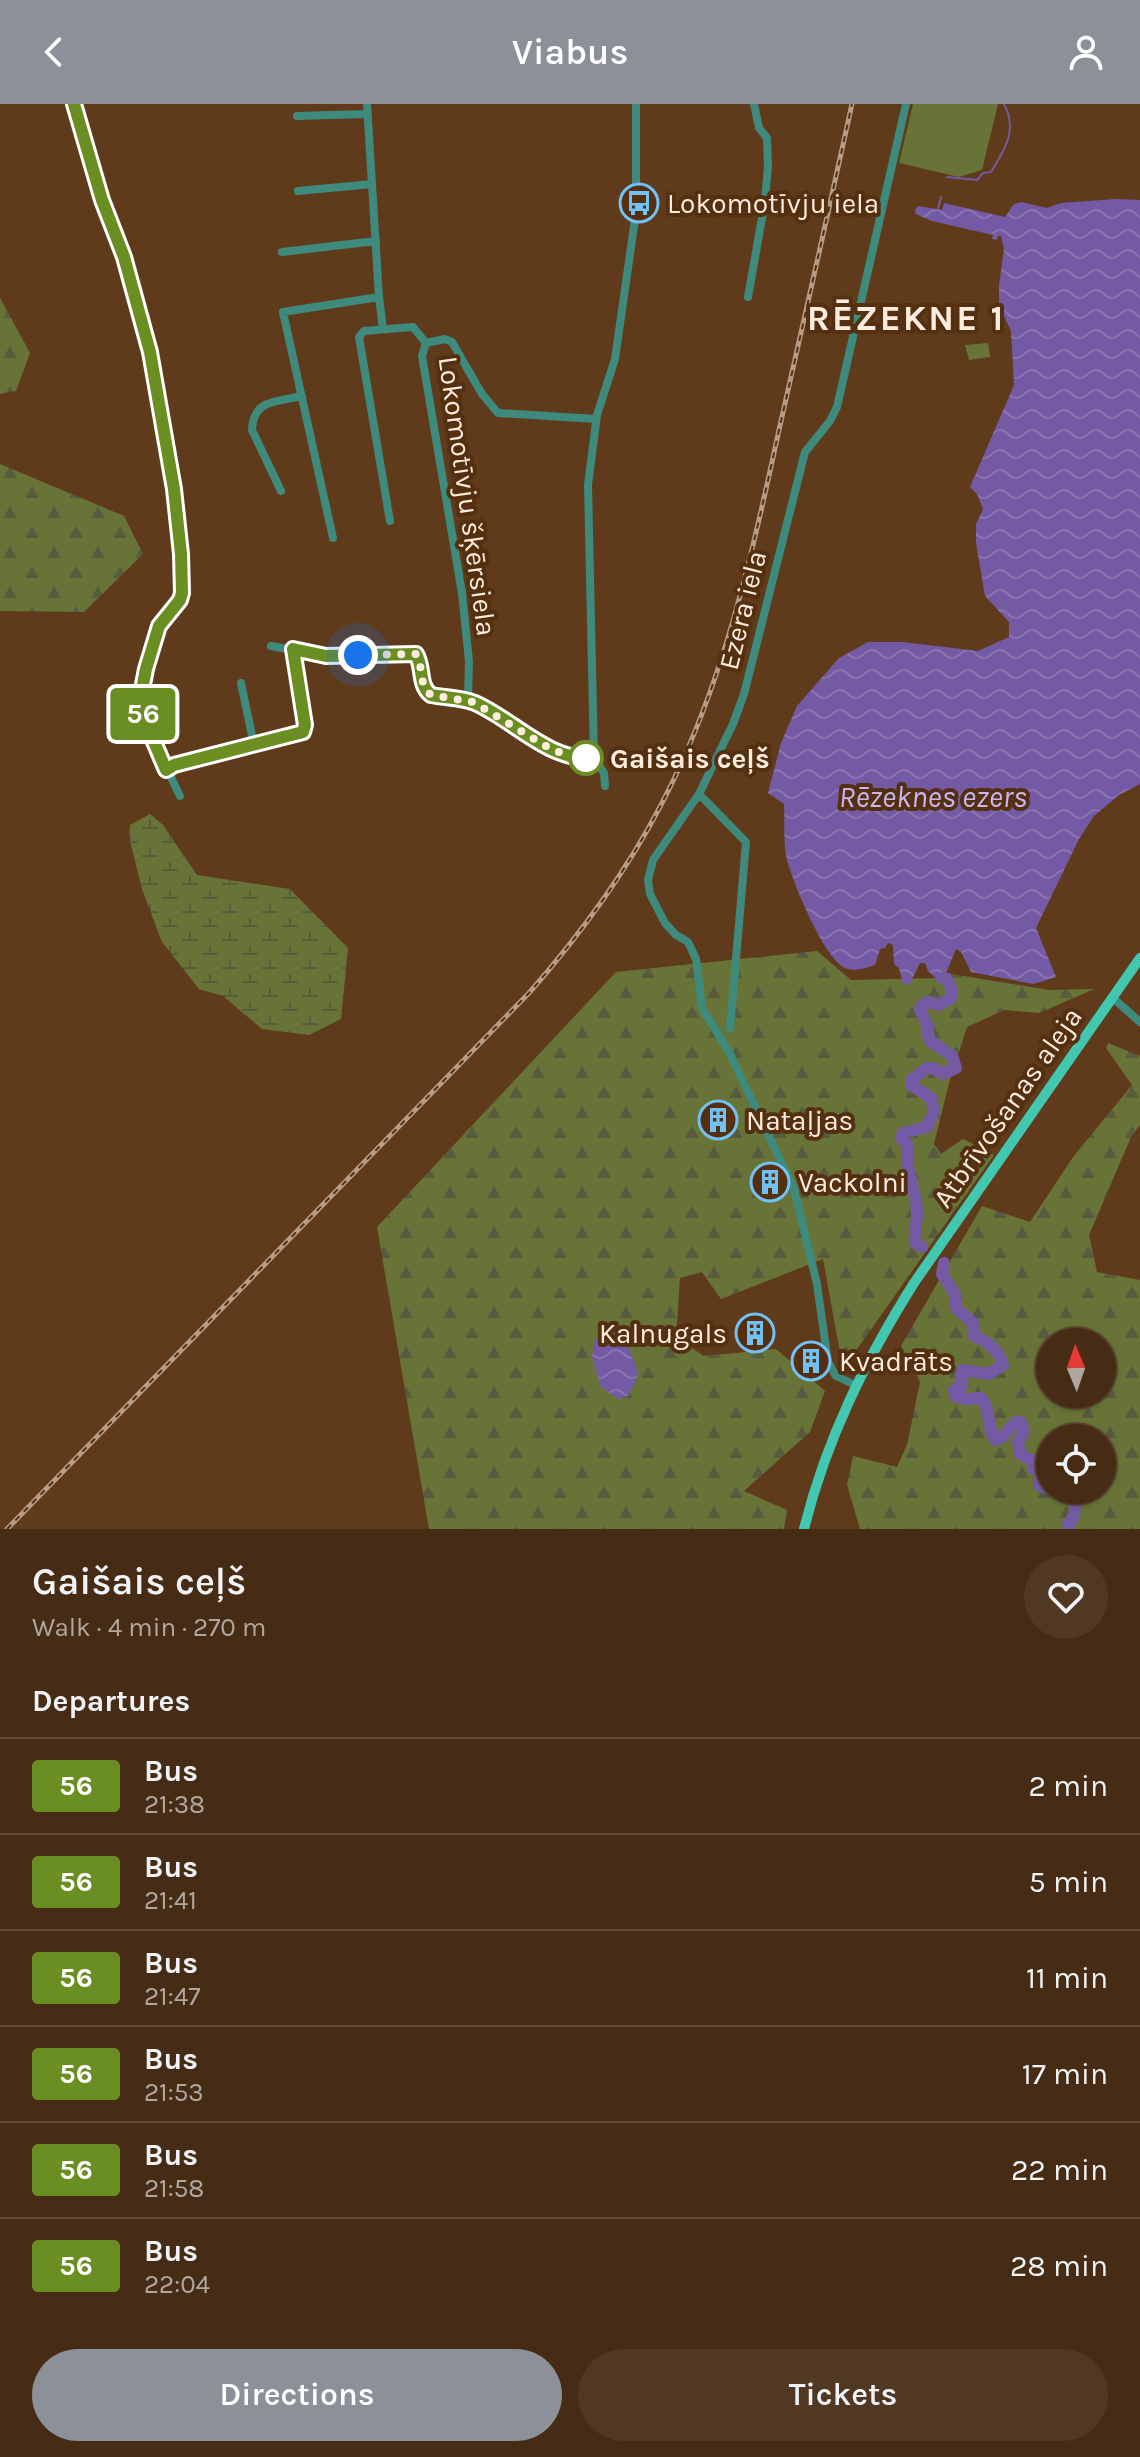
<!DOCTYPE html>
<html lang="en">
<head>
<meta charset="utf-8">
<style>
  :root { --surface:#472c15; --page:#513822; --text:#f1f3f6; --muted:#b0a7a0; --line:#5f4834; --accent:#8c9099 }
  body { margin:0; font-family:Karla,sans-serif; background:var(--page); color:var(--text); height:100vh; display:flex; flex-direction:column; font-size:30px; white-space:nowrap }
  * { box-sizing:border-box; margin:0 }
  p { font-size:26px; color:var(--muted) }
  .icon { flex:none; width:44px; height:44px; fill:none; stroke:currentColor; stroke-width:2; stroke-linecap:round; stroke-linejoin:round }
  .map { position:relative; height:1425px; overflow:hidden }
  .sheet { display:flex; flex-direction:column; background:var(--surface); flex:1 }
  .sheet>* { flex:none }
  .badge { padding:0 16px; border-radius:6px; font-size:28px; line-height:52px }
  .needle { width:52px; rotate:358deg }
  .buttons { position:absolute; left:1036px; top:1224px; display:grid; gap:16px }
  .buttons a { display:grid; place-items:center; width:80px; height:80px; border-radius:50%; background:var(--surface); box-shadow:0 2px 6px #0004,0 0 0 2px var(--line); font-size:40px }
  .you { position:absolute; width:40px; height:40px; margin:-20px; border:6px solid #fff; border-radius:50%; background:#1a73e8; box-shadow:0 0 0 12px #1a73e833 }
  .map>.badge { position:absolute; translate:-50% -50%; box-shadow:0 0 0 4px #fff }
  h2 { padding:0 32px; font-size:30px; line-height:72px }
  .round { display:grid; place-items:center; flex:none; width:84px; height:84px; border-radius:42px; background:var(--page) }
  .summary { display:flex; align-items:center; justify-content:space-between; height:136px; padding:0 32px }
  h1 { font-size:38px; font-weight:600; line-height:60px }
  .cta { display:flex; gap:16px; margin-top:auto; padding:16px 32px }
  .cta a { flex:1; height:92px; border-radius:48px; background:var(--accent); color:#fff; font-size:32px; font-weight:600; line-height:92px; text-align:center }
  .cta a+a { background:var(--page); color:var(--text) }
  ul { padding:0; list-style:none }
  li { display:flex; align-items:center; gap:24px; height:96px; padding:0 32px; border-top:2px solid var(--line) }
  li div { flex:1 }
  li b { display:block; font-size:30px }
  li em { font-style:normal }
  li .badge { min-width:88px; font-weight:700; text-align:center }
  header { display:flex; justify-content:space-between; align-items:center; height:104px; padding:0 32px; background:var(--accent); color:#fff; font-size:36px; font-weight:600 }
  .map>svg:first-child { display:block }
</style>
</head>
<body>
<header><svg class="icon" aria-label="back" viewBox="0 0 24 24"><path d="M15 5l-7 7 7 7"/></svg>Viabus<svg class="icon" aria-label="person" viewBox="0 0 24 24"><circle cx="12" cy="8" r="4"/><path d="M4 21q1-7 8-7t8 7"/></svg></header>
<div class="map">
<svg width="1140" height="1425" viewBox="0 0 1140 1425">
  <defs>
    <pattern id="forest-firs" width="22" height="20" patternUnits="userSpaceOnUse" patternTransform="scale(2)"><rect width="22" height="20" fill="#687437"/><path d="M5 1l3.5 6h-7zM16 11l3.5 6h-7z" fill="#595b3e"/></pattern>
    <pattern id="wetland-marsh" width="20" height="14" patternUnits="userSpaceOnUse" patternTransform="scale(2)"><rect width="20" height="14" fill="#687437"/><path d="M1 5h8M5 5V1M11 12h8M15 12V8" fill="none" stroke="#595b3e"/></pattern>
    <pattern id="water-waves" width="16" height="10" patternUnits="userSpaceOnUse" patternTransform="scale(2)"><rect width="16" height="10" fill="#745aa4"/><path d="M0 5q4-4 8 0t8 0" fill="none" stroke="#8972b0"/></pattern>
  </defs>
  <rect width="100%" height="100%" fill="#5f3b1c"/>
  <path fill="#687437" d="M 913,0 L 998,0 L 982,66 L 959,73 L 899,59 Z
    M 988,239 L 990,253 L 969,256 L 965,241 Z"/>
  <path fill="url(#forest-firs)" fill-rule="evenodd" d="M 0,194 L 30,249 L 16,287 L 0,290 Z
    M 0,360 L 124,412 L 143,450 L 84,508 L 0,507 Z
    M 817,847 L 851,876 L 942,874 L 946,869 L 1049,886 L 1094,885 L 1039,909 L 1004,906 L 967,923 L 949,979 L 934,1040 L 941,1050 L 963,1035 L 994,1051 L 843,1265 L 823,1155 L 721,1195 L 702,1168 L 680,1174 L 676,1234 L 704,1252 L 776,1245 L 825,1287 L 810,1328 L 744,1387 L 787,1406 L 784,1425 L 429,1425 L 377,1123 L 616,868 Z
    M 1108,939 L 1140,952 L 1140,1021 L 1131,1033 L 1089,1131 L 1097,1168 L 1140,1176 L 1140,1425 L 860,1425 L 847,1381 L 853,1352 L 897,1363 L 907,1341 L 920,1278 L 901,1242 L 982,1102 L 1030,1118 L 1073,1053 L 1132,981 L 1106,944 ZM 1102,1238 L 1102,1290 L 1050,1290 L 1050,1238 ZM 1102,1334 L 1102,1386 L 1050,1386 L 1050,1334 Z"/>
  <path fill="url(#wetland-marsh)" d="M 150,710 L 163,721 L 197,771 L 290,785 L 348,844 L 341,915 L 309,931 L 262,925 L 223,892 L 199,885 L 162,838 L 142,785 L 129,733 L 130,721 Z"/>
  <path fill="url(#water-waves)" d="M 1116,95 L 1140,96 L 1140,680 L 1119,691 L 1094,712 L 1079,735 L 1036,824 L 1056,873 L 1033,880 L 971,868 L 961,848 L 956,845 L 946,869 L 942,874 L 936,874 L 928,867 L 925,859 L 920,859 L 909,881 L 903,880 L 899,864 L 894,860 L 893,841 L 888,839 L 885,844 L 880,845 L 875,861 C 866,864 855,868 845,864 C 824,854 793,779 787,756 C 783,739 785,718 784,700 L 768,689 L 781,639 L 797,602 L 839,554 L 868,538 L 902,538 L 978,547 L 1009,533 L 1009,518 L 985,492 L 976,439 L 976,420 L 983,405 L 977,390 L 970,383 L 1014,281 L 1011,227 L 999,201 L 999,181 L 1004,145 L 1001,132 L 998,132 L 997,136 L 992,135 L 993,131 L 932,117 L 916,110 L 915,106 L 918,102 L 942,106 L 944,99 L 1005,113 L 1014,100 L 1021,98 L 1047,104 L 1061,99 Z
    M 617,1227 C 622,1232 624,1236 628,1243 C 638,1266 642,1269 628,1292 L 618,1295 L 601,1283 L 592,1254 L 594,1238 L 603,1229 Z"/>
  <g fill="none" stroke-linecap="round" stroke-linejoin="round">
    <path stroke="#745aa4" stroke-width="2" d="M 947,73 L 977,76 L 983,69 L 991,68 C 1005,45 1018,26 1004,0
      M 938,105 L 941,93"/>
    <path stroke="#745aa4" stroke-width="12" d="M 922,1143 L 915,1139 C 914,1129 916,1122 917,1113 C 918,1089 904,1066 908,1042 L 901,1034 L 903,1029 L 927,1023 L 934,1007 L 931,994 L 911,981 L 911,976 L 927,964 L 933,964 L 943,970 L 956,964 L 952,952 L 929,936 L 927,921 L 920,905 L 923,900 L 929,898 L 939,901 L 951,894 L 951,884 L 947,875 L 942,874
      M 944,1159 L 942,1170 L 955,1190 L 956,1204 L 974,1220 L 974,1232 C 987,1237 1000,1247 1003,1261 L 988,1270 L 963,1266 L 961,1271 L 962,1282 L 954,1286 L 956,1293 L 966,1295 L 981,1294 C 992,1307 986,1322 995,1336 L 1001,1334 L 1016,1318 L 1021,1318 C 1025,1327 1024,1330 1018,1337 L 1020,1350 L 1033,1357 L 1033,1364 L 1039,1365 L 1040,1382 L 1045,1384 L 1050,1370
      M 1069,1425 L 1068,1420 L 1074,1413 L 1075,1402 L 1081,1386"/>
    <path stroke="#3e8a7c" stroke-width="8" d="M 74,0 L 102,96 L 124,153 L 150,248 L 174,385 L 181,450 L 182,489 L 180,496 L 159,522 L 146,565 L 141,591 L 148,625 L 180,692
      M 297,12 L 367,10
      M 298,87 L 372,80
      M 282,148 L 376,137
      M 379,193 L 383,225
      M 748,193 L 765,97 L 768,62 L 767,34 L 759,24 L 754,0
      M 281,387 L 252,326 C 253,295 277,298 302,292
      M 390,417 L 359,233 L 364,227 L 413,223 L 426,239
      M 333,434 L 283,208 L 379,193 L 367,0
      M 271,542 L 326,552 L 416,550 C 424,561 417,582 430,590 C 442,598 463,594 478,600 C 515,618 550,658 594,654
      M 241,579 L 254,641
      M 468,596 L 469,557 L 462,489 L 422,252 L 426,239 L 445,235 L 452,238 L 482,290 L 498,309 L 596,315
      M 166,666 L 174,661 L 303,628 L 305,621 L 293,545
      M 605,682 L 604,669 L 594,654 L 588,381 L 597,311 L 615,255 L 636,108 L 636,0
      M 699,690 L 746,738 L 730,925
      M 1113,894 L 1140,918
      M 855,1281 L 836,1272 L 828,1258 L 817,1180 L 794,1085 L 729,948 L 702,904 L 696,855 L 688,838 L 676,831 L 665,819 L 650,790 L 648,776 L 653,756 L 699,690 L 733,620 L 744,590 L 805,348 L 830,317 L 837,303 L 906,0"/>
    <path stroke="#42c8b1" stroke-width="10" d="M 804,1425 C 826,1336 865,1257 914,1179 L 1140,854"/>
    <defs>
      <path id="rail" d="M 7,1425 L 529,889 C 580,831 625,770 661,701 C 723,583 751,455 779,326 C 804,217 828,109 852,0"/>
    </defs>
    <use href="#rail" stroke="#b79d87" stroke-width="5"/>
    <use href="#rail" stroke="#543010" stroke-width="2" stroke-dasharray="6" stroke-linecap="butt"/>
  </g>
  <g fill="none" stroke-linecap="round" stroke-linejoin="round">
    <defs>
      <path id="line" d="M 74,0 L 102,96 L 124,153 L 150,248 L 174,385 L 181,450 L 182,489 L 180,496 L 159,522 L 146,565 L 141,591 L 143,612 L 166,666 L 174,661 L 303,628 L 305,621 L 293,545 L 326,552 L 416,550 C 424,563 418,581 431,591 C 446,594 461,593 475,599 C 514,616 549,658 594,654"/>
    </defs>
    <use href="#line" stroke="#fff" stroke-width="18"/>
    <use href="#line" stroke="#6b8e23" stroke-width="12"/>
    <path stroke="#feecde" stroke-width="8" stroke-dasharray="0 14.4" d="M 358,551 L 416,550 C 424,563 418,581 431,591 L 473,598 L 554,647 L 586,654"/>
  </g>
  <defs>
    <symbol id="bus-ring" viewBox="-11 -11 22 22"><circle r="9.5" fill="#543010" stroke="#71c1f5" stroke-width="1.5"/><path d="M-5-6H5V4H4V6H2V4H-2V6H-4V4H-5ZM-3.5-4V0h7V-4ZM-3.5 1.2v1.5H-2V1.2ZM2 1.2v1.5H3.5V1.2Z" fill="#71c1f5"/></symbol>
    <symbol id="building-ring" viewBox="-11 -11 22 22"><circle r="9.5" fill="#543010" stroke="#71c1f5" stroke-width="1.5"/><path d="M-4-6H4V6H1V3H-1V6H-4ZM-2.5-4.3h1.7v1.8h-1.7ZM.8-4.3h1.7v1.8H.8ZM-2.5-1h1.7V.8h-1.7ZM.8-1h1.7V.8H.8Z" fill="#71c1f5"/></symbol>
  </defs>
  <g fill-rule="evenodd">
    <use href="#bus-ring" x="617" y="77" width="44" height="44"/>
    <use href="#building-ring" x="696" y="994" width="44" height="44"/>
    <use href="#building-ring" x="748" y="1056" width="44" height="44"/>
    <use href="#building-ring" x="733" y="1207" width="44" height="44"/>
    <use href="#building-ring" x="789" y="1235" width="44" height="44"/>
  </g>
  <circle fill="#fff" stroke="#6b8e23" stroke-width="4" cx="586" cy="654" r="16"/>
  <g text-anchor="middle" stroke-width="8" stroke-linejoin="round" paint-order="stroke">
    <g font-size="28" fill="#feecde" stroke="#543010" text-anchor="start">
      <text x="667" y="109">Lokomotīvju iela</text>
      <text x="746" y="1026">Nataļjas</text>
      <text x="798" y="1088">Vackolni</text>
      <text x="727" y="1239" text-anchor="end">Kalnugals</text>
      <text x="839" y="1267">Kvadrāts</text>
    </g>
    <g font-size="28" fill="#feecde" stroke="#543010">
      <text transform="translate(468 392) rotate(82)" y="10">Lokomotīvju šķērsiela</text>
      <text transform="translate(742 506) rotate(-76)" y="10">Ezera iela</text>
      <text transform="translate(1007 1003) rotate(-55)" y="10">Atbrīvošanas aleja</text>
    </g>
    <g font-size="28" font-weight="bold" fill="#feecde" stroke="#543010" text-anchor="start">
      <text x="610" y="664">Gaišais ceļš</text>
    </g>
    <g font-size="30" font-style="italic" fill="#c8b5f2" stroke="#543010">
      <text x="933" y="703">Rēzeknes ezers</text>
    </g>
    <g font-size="36" font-weight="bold" letter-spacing="2" fill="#feecde" stroke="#543010">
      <text x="906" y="226">RĒZEKNE 1</text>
    </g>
  </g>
</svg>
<div class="buttons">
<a><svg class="needle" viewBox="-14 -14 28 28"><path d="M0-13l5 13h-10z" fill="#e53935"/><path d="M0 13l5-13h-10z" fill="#b0a7a0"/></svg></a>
<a><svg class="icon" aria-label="locate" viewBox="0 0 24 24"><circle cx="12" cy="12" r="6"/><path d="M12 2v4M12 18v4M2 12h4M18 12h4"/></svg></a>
</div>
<div class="you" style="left:358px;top:551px"></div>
<b class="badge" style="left:143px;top:610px;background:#6b8e23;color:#fff">56</b>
</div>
<section class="sheet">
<div class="summary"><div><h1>Gaišais ceļš</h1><p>Walk · 4 min · 270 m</p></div><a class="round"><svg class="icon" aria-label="heart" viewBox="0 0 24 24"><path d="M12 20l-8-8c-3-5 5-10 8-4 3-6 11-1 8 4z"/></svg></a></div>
<h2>Departures</h2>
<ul>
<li><span class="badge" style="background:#6b8e23;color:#fff">56</span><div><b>Bus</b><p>21:38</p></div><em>2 min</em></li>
<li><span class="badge" style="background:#6b8e23;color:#fff">56</span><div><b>Bus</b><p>21:41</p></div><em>5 min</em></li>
<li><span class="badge" style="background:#6b8e23;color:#fff">56</span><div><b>Bus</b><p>21:47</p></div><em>11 min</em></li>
<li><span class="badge" style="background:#6b8e23;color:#fff">56</span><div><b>Bus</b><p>21:53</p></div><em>17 min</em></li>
<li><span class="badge" style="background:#6b8e23;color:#fff">56</span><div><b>Bus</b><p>21:58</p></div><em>22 min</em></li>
<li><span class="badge" style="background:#6b8e23;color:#fff">56</span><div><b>Bus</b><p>22:04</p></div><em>28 min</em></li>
</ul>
<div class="cta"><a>Directions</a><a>Tickets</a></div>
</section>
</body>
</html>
